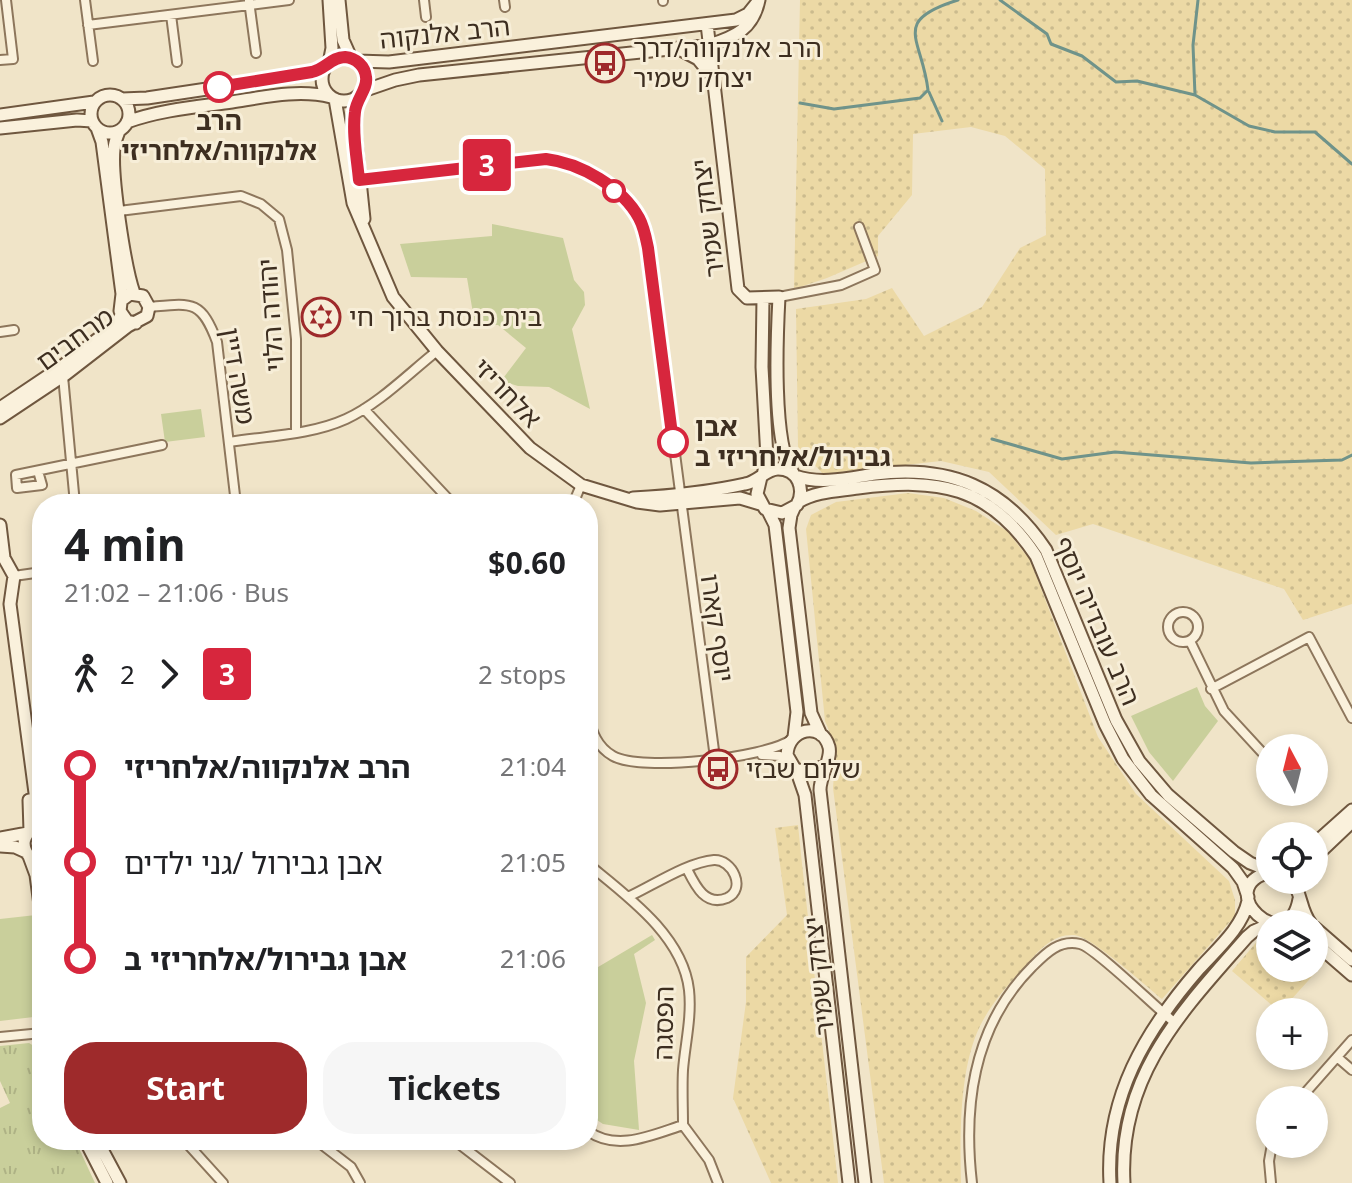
<!DOCTYPE html>
<html lang="en">
<head>
<meta charset="utf-8">
<style>
  :root { --surface:#fff; --page:#f6f6f6; --text:#202124; --muted:#757577; --accent:#9e2a2b }
  body { margin:0; font-family:Georgia,"Noto Sans Hebrew",serif; background:var(--page); color:var(--text); height:100vh; display:flex; flex-direction:column; font-size:30px; white-space:nowrap }
  * { box-sizing:border-box; margin:0 }
  p { font-size:26px; color:var(--muted) }
  .icon { flex:none; width:44px; height:44px; fill:none; stroke:currentColor; stroke-width:2; stroke-linecap:round; stroke-linejoin:round }
  .map { position:relative; flex:1; overflow:hidden }
  .sheet { position:absolute; left:32px; top:494px; width:566px; height:656px; display:flex; flex-direction:column; background:var(--surface); border-radius:32px; box-shadow:0 4px 12px #0003 }
  .sheet>* { flex:none }
  .badge { padding:0 16px; border-radius:6px; font-size:28px; line-height:52px }
  .needle { width:52px; rotate:353deg }
  .fabs { position:absolute; left:1256px; top:734px; display:grid; gap:16px }
  .fabs a { display:grid; place-items:center; width:72px; height:72px; border-radius:50%; background:var(--surface); box-shadow:0 4px 12px #0003; font-size:40px }
  .map>.badge { position:absolute; translate:-50% -50%; box-shadow:0 0 0 4px #fff }
  .legs { display:flex; align-items:center; gap:12px; height:88px; padding:0 32px; font-size:26px }
  .legs p { margin-inline-start:auto }
  .head { display:flex; align-items:center; justify-content:space-between; height:136px; padding:0 32px }
  h1 { font-size:44px; font-weight:700; line-height:60px }
  .cta { display:flex; gap:16px; margin-top:auto; padding:16px 32px }
  .cta a { flex:1; height:92px; border-radius:32px; background:var(--accent); color:#fff; font-size:32px; font-weight:700; line-height:92px; text-align:center }
  .cta a+a { background:var(--page); color:var(--text) }
  ul { padding:0 32px; list-style:none }
  li { display:flex; align-items:center; gap:28px; height:96px; font-size:30px }
  li i { display:grid; place-items:center; width:12px; height:100%; margin:0 10px; background:currentColor }
  li i::after { content:''; width:20px; height:20px; margin:-10px; border:6px solid; border-radius:50%; background:var(--surface) }
  li p { margin-inline-start:auto }
  li:first-child i { background:linear-gradient(#0000 50%,currentColor 0) }
  li:last-child i { background:linear-gradient(currentColor 50%,#0000 0) }
  .map>svg:first-child { display:block }
</style>
</head>
<body>
<div class="map">
<svg width="1352" height="1183" viewBox="0 0 1352 1183">
  <defs>
    <pattern id="grass-tufts" width="24" height="20" patternUnits="userSpaceOnUse" patternTransform="scale(2)"><rect width="24" height="20" fill="#c9cf9b"/><path d="M3 7l-1-3M5 7V3M7 7l1-3M15 17l-1-3M17 17v-4M19 17l1-3" fill="none" stroke="#aeb285"/></pattern>
    <pattern id="sand-dots" width="8" height="8" patternUnits="userSpaceOnUse" patternTransform="scale(2)"><rect width="8" height="8" fill="#ecd9a5"/><path d="M2 2h.1M6 6h.1" fill="none" stroke="#cbbb8e" stroke-width="1.8" stroke-linecap="round"/></pattern>
  </defs>
  <rect width="100%" height="100%" fill="#f0e4c8"/>
  <path fill="url(#grass-tufts)" d="M 29,1043 L 42,1051 L 42,1140 L 75,1140 L 95,1183 L 0,1183 L 0,1108 L 10,1103 L 0,1081 L 0,1046 Z"/>
  <path fill="url(#sand-dots)" d="M 800,0 L 1352,0 L 1352,604 L 1303,620 L 1284,589 L 1093,524 L 1056,535 L 989,472 L 941,461 L 823,474 L 798,447 L 796,309 L 866,299 L 892,288 L 924,336 L 982,307 L 1020,248 L 1046,235 L 1045,169 L 1005,136 L 971,127 L 913,134 L 912,195 L 878,236 L 878,256 L 827,278 L 794,289 Z
    M 908,493 L 944,498 L 976,511 L 1007,531 L 1030,560 L 1098,737 L 1136,794 L 1229,881 L 1235,900 L 1235,916 L 1162,999 C 1146,986 1091,936 1074,935 C 1054,934 1041,948 1029,962 C 1011,981 992,1002 980,1026 C 959,1069 960,1135 961,1183 L 884,1183 L 833,788 C 835,763 836,745 825,721 L 806,529 L 811,515 L 836,502 Z
    M 798,825 L 802,864 L 838,1183 L 771,1183 L 733,1098 L 746,1002 L 746,957 L 787,915 L 775,828 Z
    M 1270,933 L 1270,968 L 1314,968 L 1314,952 L 1325,962 L 1280,1012 L 1232,971 L 1260,938 Z"/>
  <path fill="#c9cf9b" d="M 492,224 L 563,238 L 574,280 L 584,292 L 585,305 L 572,329 L 590,409 L 549,387 L 518,386 L 501,381 L 526,348 L 498,325 L 475,325 L 467,278 L 411,277 L 400,244 L 492,236 Z
    M 201,409 L 205,437 L 165,442 L 161,414 Z
    M 1197,687 L 1205,706 L 1218,721 L 1173,781 L 1149,752 L 1131,716 Z
    M 36,915 L 42,963 L 42,1016 L 0,1021 L 0,919 Z
    M 652,935 L 655,940 L 634,954 L 646,1003 L 634,1061 L 639,1130 L 603,1124 L 588,1114 L 588,1080 L 593,1071 L 588,1067 L 588,973 Z"/>
  <g fill="none" stroke-linecap="round" stroke-linejoin="round">
    <path stroke="#6f938a" stroke-width="3" d="M 1000,0 L 1047,34 L 1051,44 L 1082,56 L 1116,82 L 1137,81 L 1195,95 L 1249,126 L 1275,132 L 1315,132 L 1352,164
      M 929,92 L 942,121
      M 1195,95 L 1193,45 L 1198,0
      M 800,103 L 834,109 L 920,98 L 928,90 C 922,38 890,21 958,0
      M 992,439 L 1062,459 L 1115,452 L 1251,463 L 1342,460 L 1352,455"/>
    <defs>
      <path id="street" d="M 85,0 L 93,61
        M 424,0 L 426,17
        M 504,0 L 505,7
        M 663,0 L 663,1
        M 249,1 L 256,53
        M 171,15 L 177,62
        M 88,25 L 289,0
        M 0,60 L 13,59 L 6,0
        M 355,181 L 546,159 C 580,164 622,187 639,218 C 644,227 646,238 648,248 L 715,758
        M 119,211 L 241,196 L 261,204 L 279,219 L 287,250 L 296,339 L 296,432
        M 779,297 L 841,285 L 875,270 L 859,227
        M 149,307 C 191,303 201,299 217,342 L 236,504
        M 0,332 L 14,330
        M 63,376 L 75,504
        M 364,409 L 453,504
        M 229,442 C 266,436 311,435 346,419 C 379,404 409,373 437,351
        M 38,471 L 42,485 L 17,488 L 16,475 L 162,445
        M 573,504 L 581,485
        M 14,576 L 42,572
        M1168 627a15 15 0 1 1 30 0a15 15 0 1 1-30 0Z
        M 1190,641 L 1224,711 L 1270,761
        M 1211,689 L 1309,637 L 1352,718
        M 588,715 C 592,732 597,747 613,756 C 641,772 765,758 791,740
        M 762,755 L 780,756 L 790,763
        M 588,864 C 627,896 683,936 689,990 C 692,1017 685,1044 683,1070 C 682,1088 683,1107 683,1125
        M 628,897 C 652,886 688,862 714,860 C 732,859 747,889 727,898 C 705,907 695,885 687,869
        M 0,1037 L 42,1033
        M 1337,1057 L 1352,1070
        M 1299,1100 L 1352,1040
        M 683,1125 L 709,1160 L 718,1183
        M 588,1131 C 617,1152 652,1135 683,1125
        M 184,1140 L 223,1183
        M 316,1140 L 351,1167 L 360,1183
        M 454,1140 L 510,1183
        M 972,1183 C 963,1105 974,1025 1032,967 C 1045,954 1059,939 1080,944 C 1096,948 1156,1008 1174,1022
        M 1271,1183 L 1269,1161 L 1272,1144"/>
      <path id="secondary" d="M 329,0 L 332,48 L 329,63
        M 339,0 L 343,40 L 351,58
        M 707,24 L 738,289 L 747,298 L 779,297 C 777,334 772,446 793,473
        M 679,49 L 698,59 L 711,75
        M322 79a22 22 0 1 1 44 0a22 22 0 1 1-44 0Z
        M 357,61 L 389,62 L 736,20 L 748,14 L 756,4
        M 363,91 L 395,80 L 419,75 L 709,45 C 735,37 753,29 759,0
        M91 114a19 19 0 1 1 38 0a19 19 0 1 1-38 0Z
        M 358,96 L 354,123 L 364,219
        M 122,99 L 147,98 L 300,75 L 325,68
        M 335,99 L 353,203 L 393,297 L 437,351 L 530,448 L 581,485 L 637,502 L 660,505 L 740,498 L 760,504
        M 0,115 L 94,102
        M 127,122 C 160,110 196,107 232,102 C 264,97 299,89 331,97
        M 0,128 L 77,120 L 92,121
        M 97,128 L 102,142 L 122,294 L 120,311 L 127,321 L 136,323
        M 119,131 C 117,137 114,143 114,149 C 111,176 125,268 134,293
        M 763,298 L 762,367 L 767,458 L 763,475
        M 0,408 L 61,367 L 116,325 L 121,315
        M 0,418 L 66,374 L 128,326 L 147,316 L 149,307 L 143,296 L 130,294 L 122,300
        M 795,476 C 821,485 849,478 875,474 C 950,465 1004,487 1046,550 L 1116,720 L 1139,761 L 1168,795 L 1234,852 L 1250,863 L 1270,871
        M 633,498 C 669,496 709,492 745,484 C 758,482 766,469 778,469 C 799,469 805,490 797,505 L 782,513 L 765,509 L 757,494 L 761,477
        M 798,502 C 816,491 838,491 858,488 C 938,478 989,485 1036,556 L 1105,724 L 1123,759 L 1151,795 L 1233,868 L 1243,882 L 1248,897
        M 795,506 L 791,515 L 789,528 L 811,713 L 821,735
        M 768,511 L 775,525 L 797,712 L 794,737
        M 0,525 L 4,558 L 14,576 L 10,604 L 37,808 L 42,824
        M 825,765 L 811,773 L 795,769 L 787,755 C 788,728 822,721 829,747 C 832,759 820,775 820,790 L 865,1183
        M 796,769 L 805,795 L 849,1183
        M 29,800 L 30,831
        M 34,828 C 23,835 21,846 29,856 L 42,860
        M 0,838 L 28,833
        M 1314,844 L 1352,810
        M 0,846 L 15,847 L 26,852
        M 29,856 L 36,875 L 42,920
        M 1314,858 L 1352,822
        M 1270,872 C 1209,888 1288,961 1299,899
        M 1292,880 C 1302,894 1300,910 1311,924
        M 1314,927 L 1352,960
        M 1314,942 L 1352,975
        M 85,1140 L 107,1183
        M 97,1140 L 120,1183
        M 1110,1183 C 1105,1098 1145,1031 1199,969 C 1217,949 1242,928 1248,901
        M 1124,1183 C 1118,1076 1182,1011 1247,937 L 1254,931 L 1272,923"/>
    </defs>
    <use href="#street" stroke="#8d765c" stroke-width="12"/>
    <use href="#secondary" stroke="#6f573f" stroke-width="15"/>
    <use href="#street" stroke="#faf1dc" stroke-width="8"/>
    <use href="#secondary" stroke="#faf1dc" stroke-width="11"/>
  </g>
  <g fill="none" stroke-linecap="round" stroke-linejoin="round">
    <defs>
      <path id="line-1" d="M 219,87 L 312,72 C 325,69 332,57 345,57 C 356,58 365,66 366,77 C 368,89 356,99 355,112 C 352,134 357,158 359,180 L 546,159 C 580,163 622,187 639,218 C 644,227 646,238 648,248 L 673,442"/>
    </defs>
    <use href="#line-1" stroke="#fff" stroke-width="18"/>
    <use href="#line-1" stroke="#d7263d" stroke-width="12"/>
  </g>
  <defs>
    <symbol id="bus-ring" viewBox="-11 -11 22 22"><circle r="9.5" fill="#f7eed8" stroke="#9e2a2b" stroke-width="1.5"/><path d="M-5-6H5V4H4V6H2V4H-2V6H-4V4H-5ZM-3.5-4V0h7V-4ZM-3.5 1.2v1.5H-2V1.2ZM2 1.2v1.5H3.5V1.2Z" fill="#9e2a2b"/></symbol>
    <symbol id="synagogue-ring" viewBox="-11 -11 22 22"><circle r="9.5" fill="#f7eed8" stroke="#9e2a2b" stroke-width="1.5"/><path d="M0-6.5L5.6 3.2H-5.6ZM0 6.5L5.6-3.2H-5.6Z" fill="#9e2a2b"/></symbol>
  </defs>
  <g fill-rule="evenodd">
    <use href="#bus-ring" x="583" y="41" width="44" height="44"/>
    <use href="#synagogue-ring" x="299" y="295" width="44" height="44"/>
    <use href="#bus-ring" x="696" y="747" width="44" height="44"/>
  </g>
  <g fill="#fff" stroke="#d7263d" stroke-width="4">
    <circle cx="219" cy="87" r="14"/>
    <circle cx="614" cy="191" r="10"/>
    <circle cx="673" cy="442" r="14"/>
  </g>
  <g text-anchor="middle" stroke-width="6" stroke-linejoin="round" paint-order="stroke">
    <g font-size="26" fill="#3d2e20" stroke="#f7eed8">
      <text transform="translate(445 33) rotate(-6)" y="9">הרב אלנקוה</text>
      <text transform="translate(708 218) rotate(-97)" y="9">יצחק שמיר</text>
      <text transform="translate(271 315) rotate(-94)" y="9">יהודה הלוי</text>
      <text transform="translate(75 339) rotate(-36)" y="9">מרחבים</text>
      <text transform="translate(238 376) rotate(80)" y="9">משה דיין</text>
      <text transform="translate(507 393) rotate(46)" y="9">אלחריזי</text>
      <text transform="translate(1097 621) rotate(67)" y="9">הרב עובדיה יוסף</text>
      <text transform="translate(717 628) rotate(82)" y="9">יוסף קארו</text>
      <text transform="translate(819 976) rotate(-96)" y="9">יצחק שמיר</text>
      <text transform="translate(664 1023) rotate(-89)" y="9">הפסגה</text>
    </g>
    <g font-size="26" fill="#3d2e20" stroke="#f7eed8" text-anchor="start">
      <text x="633" y="57">הרב אלנקווה/דרך<tspan x="633" dy="30">יצחק שמיר</tspan></text>
      <text x="349" y="326">בית כנסת ברוך חי</text>
      <text x="746" y="778">שלום שבזי</text>
    </g>
    <g font-size="26" font-weight="bold" fill="#3d2e20" stroke="#f7eed8">
      <text x="219" y="130">הרב<tspan x="219" dy="30">אלנקווה/אלחריזי</tspan></text>
      <text x="695" y="436" text-anchor="start">אבן<tspan x="695" dy="30">גבירול/אלחריזי ב</tspan></text>
    </g>
  </g>
</svg>
<div class="fabs">
<a><svg class="needle" viewBox="-14 -14 28 28"><path d="M0-13l5 13h-10z" fill="#e53935"/><path d="M0 13l5-13h-10z" fill="#757577"/></svg></a>
<a><svg class="icon" aria-label="locate" viewBox="0 0 24 24"><circle cx="12" cy="12" r="6"/><path d="M12 2v4M12 18v4M2 12h4M18 12h4"/></svg></a>
<a><svg class="icon" aria-label="layers" viewBox="0 0 24 24"><path d="M12 4l9 5-9 5-9-5zM3 14l9 5 9-5"/></svg></a>
<a>+</a>
<a>−</a>
</div>
<b class="badge" style="left:487px;top:165px;background:#d7263d;color:#fff">3</b>
<section class="sheet">
<div class="head"><div><h1>4 min</h1><p>21:02 – 21:06 · Bus</p></div><b>$0.60</b></div>
<div class="legs"><svg class="icon" aria-label="walk" viewBox="0 0 24 24"><circle cx="13" cy="4" r="2"/><path d="M13 8l-2 6 4 7M11 14l-3 7M7 12l3-4h3l4 4"/></svg>2<svg class="icon" aria-label="forward" viewBox="0 0 24 24"><path d="M9 5l7 7-7 7"/></svg><b class="badge" style="background:#d7263d;color:#fff">3</b><p>2 stops</p></div>
<ul>
<li><i style="color:#d7263d"></i><b>הרב אלנקווה/אלחריזי</b><p>21:04</p></li>
<li><i style="color:#d7263d"></i><span>אבן גבירול /גני ילדים</span><p>21:05</p></li>
<li><i style="color:#d7263d"></i><b>אבן גבירול/אלחריזי ב</b><p>21:06</p></li>
</ul>
<div class="cta"><a>Start</a><a>Tickets</a></div>
</section>
</div>
</body>
</html>
